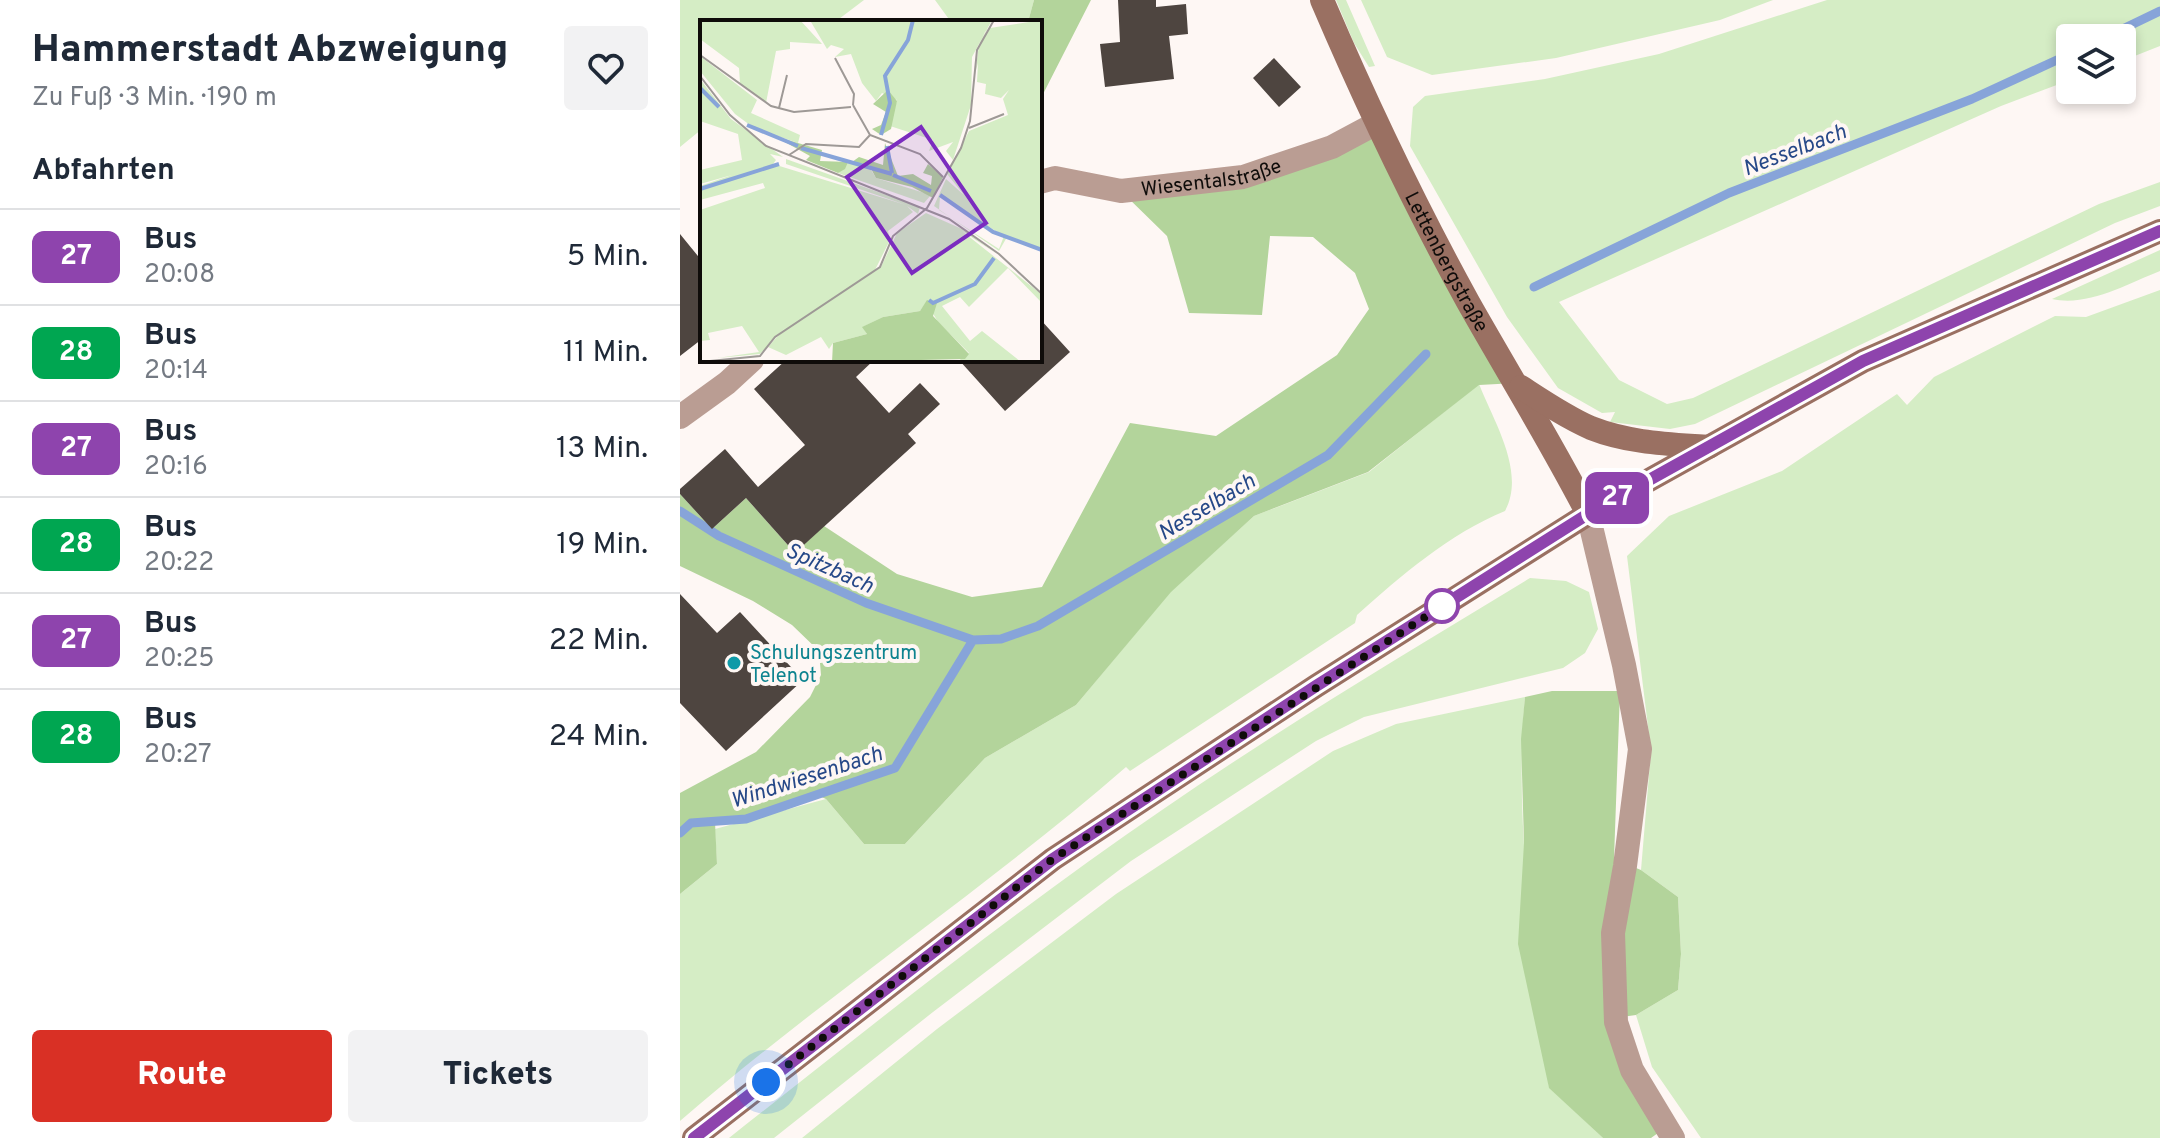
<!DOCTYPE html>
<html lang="de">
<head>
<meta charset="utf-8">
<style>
  :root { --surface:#fff; --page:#f2f2f3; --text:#1f2937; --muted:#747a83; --line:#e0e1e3; --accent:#d93025 }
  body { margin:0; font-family:Overpass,sans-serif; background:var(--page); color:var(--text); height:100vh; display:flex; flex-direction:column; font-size:30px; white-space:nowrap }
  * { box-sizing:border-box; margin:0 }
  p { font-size:26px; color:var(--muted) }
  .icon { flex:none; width:44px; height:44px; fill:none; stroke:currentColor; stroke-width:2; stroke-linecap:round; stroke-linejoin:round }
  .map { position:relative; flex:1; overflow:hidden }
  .drawer { display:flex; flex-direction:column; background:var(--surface); width:680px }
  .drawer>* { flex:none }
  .badge { padding:0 16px; border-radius:12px; font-size:28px; line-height:52px }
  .tools { position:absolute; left:1376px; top:24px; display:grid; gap:16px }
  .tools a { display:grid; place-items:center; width:80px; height:80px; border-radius:8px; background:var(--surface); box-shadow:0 4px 12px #0003; font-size:40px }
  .you { position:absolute; width:40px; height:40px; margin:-20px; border:6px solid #fff; border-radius:50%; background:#1a73e8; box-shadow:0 0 0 12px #1a73e833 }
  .map>.badge { position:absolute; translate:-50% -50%; box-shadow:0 0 0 4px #fff }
  h2 { padding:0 32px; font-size:30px; line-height:72px }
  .round { display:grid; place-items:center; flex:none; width:84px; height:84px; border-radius:8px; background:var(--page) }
  .summary { display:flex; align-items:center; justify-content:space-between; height:136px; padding:0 32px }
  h1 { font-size:38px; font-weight:800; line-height:60px }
  .cta { display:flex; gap:16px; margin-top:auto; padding:16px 32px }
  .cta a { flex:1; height:92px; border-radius:8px; background:var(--accent); color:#fff; font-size:32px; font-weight:800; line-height:92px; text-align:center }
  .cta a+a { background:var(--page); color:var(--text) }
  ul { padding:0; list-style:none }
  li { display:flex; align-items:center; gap:24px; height:96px; padding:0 32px; border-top:2px solid var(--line) }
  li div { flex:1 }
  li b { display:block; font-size:30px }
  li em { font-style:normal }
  li .badge { min-width:88px; font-weight:700; text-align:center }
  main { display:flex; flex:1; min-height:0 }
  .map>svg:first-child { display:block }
</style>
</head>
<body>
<main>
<section class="drawer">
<div class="summary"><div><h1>Hammerstadt Abzweigung</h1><p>Zu Fuß · 3 Min. · 190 m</p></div><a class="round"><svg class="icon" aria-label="heart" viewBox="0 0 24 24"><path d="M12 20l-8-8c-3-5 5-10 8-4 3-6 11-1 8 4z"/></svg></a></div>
<h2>Abfahrten</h2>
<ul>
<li><span class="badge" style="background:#8e44ad;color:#fff">27</span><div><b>Bus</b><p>20:08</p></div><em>5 Min.</em></li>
<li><span class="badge" style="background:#00a651;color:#fff">28</span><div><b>Bus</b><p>20:14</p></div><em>11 Min.</em></li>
<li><span class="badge" style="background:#8e44ad;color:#fff">27</span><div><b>Bus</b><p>20:16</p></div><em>13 Min.</em></li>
<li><span class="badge" style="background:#00a651;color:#fff">28</span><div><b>Bus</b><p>20:22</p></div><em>19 Min.</em></li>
<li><span class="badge" style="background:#8e44ad;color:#fff">27</span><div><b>Bus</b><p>20:25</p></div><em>22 Min.</em></li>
<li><span class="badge" style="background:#00a651;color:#fff">28</span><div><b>Bus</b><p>20:27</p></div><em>24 Min.</em></li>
</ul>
<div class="cta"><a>Route</a><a>Tickets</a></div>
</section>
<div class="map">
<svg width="1480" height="1138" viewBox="0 0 1480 1138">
  <rect width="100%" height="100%" fill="#fef7f4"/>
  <path fill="#d5edc5" d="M 0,0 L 184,0 L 155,22 L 22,22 L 22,129 L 0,147 Z
    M 255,0 L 354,0 L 348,22 L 271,22 Z
    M 656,0 L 666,0 L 695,66 L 689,67 L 674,43 Z
    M 681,0 L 1093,0 L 1040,20 L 876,58 L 752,75 L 707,57 Z
    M 1147,0 L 1480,0 L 1480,46 L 1442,61 L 1442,38 L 1390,38 L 1390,80 L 1321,106 L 879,302 L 939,380 L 987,404 L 1013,398 L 1419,204 L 1480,182 L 1480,206 L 1435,223 L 1015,424 L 990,429 L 930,422 L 935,412 L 922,413 L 878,388 L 827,317 L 730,146 L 733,107 L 745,96 L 865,79 L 979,54 Z
    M 1480,250 L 1480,271 C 1447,284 1408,307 1372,299 Z
    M 1480,290 L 1480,1138 L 1021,1138 L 972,1067 L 956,1015 L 998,990 L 1001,954 L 998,897 L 961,870 L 971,751 L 947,556 L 989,516 L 1102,471 L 1217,394 L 1227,405 L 1254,377 L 1375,316 L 1406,317 Z
    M 799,384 C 814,422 846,472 825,511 C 769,534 722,575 677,615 L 675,623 L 450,771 L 446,767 C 302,892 143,997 0,1121 L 0,894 L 37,864 L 35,829 L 146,799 L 184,844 L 225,844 L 305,758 L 396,705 L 491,591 L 574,516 L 689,472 Z
    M 850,578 L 886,581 L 909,592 L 918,629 L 905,653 L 883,668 L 684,717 L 636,741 L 451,861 L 253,1012 L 94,1138 L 49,1138 C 191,1026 333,912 482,810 C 601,728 726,653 850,578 Z
    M 845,697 C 833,826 856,958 869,1087 L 923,1138 L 122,1138 L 257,1029 L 436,894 L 653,751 L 716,724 Z"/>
  <path fill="#b3d49b" d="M 354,0 L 411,0 L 360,100 L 360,22 L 348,22 Z
    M 695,124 L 836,383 L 799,385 L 688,472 L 574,516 L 491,592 L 396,705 L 305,758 L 225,844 L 184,844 L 146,799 L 137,795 L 66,819 L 35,822 L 37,864 L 0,894 L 0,793 L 76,752 L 130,697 L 141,675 L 139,651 L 112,625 L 73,601 L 0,566 L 0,494 L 32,529 L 66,498 L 115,553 L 144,526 L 217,574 L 292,597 L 362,587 L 450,423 L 536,436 L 657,355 L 689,309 L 675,273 L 633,237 L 590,236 L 582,315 L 509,313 L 487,236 L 441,191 L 563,177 Z
    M 872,691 L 940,691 L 934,859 L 961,870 L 998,897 L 1001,954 L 998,990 L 956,1015 L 927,1019 L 978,1133 L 971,1138 L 923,1138 L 869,1088 L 838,944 L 844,843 L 841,739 L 845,697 Z"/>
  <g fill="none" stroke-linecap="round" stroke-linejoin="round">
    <path stroke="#87a4d9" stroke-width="9" d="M 1424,38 L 1480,11
      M 854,287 L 1049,193 L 1292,99 L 1390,54
      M 0,511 L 39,536 L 186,603 L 293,640 L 321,639 L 358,626 L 648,455 L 746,354
      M 0,833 L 11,823 L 66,819 L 215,768 L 293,640"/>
  </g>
  <path fill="#4e4540" d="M 438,0 L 476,0 L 476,7 L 506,4 L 508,34 L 489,36 L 494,79 L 425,87 L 420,44 L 440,42 Z
    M 594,58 L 621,87 L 599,107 L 573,78 Z
    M 0,234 L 22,261 L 22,339 L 0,356 Z
    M 360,319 L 390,352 L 325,411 L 279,360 L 360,360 Z
    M 106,360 L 194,360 L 176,377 L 209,413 L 240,383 L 260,404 L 228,434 L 236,443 L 115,553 L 66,498 L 32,529 L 0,494 L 0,489 L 45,449 L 78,487 L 125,445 L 74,389 Z
    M 0,594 L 37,633 L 60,612 L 123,680 L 46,751 L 0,703 Z"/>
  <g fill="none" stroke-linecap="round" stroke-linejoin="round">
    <g stroke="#ba9d93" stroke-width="24">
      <path id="s1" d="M 360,182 L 375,178 L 441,191 L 563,177 L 652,147 L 695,124"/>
      <path d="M 0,417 L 47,383 L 72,360"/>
      <path d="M 908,514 L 944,665 L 960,749 L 945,866 L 933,933 L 936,1022 L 952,1070 L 993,1138"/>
    </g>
    <g stroke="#9a7062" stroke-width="24">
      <path id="s2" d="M 642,0 C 686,103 734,204 788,302 C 828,373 871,442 908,514"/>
      <path d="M 841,387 C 864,402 886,417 911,428 C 949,443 989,444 1029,447"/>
      <path d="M 14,1138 L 373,859 L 636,686 L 908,514 L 1183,361 L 1480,231"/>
    </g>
  </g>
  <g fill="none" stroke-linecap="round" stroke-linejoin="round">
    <defs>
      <path id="line" d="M 14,1138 L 373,859 L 636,686 L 908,514 L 1183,361 L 1480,231"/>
    </defs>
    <use href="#line" stroke="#fff" stroke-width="18"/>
    <use href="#line" stroke="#8e44ad" stroke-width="12"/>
    <path stroke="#0f0c0a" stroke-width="8" stroke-dasharray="0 14.4" d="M 86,1082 L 373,859 L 762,606"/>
  </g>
  <circle fill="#fff" stroke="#8e44ad" stroke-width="4" cx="762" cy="606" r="16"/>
  <circle fill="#0f9aa8" stroke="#fef7f4" stroke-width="3" cx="54" cy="663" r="8"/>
  <g text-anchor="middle" stroke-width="8" stroke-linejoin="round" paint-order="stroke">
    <g font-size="20" fill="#0f0c0a" stroke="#fef7f4">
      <text dy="7" stroke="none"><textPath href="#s1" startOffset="174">Wiesentalstraße</textPath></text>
      <text dy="7" stroke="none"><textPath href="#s2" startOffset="290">Lettenbergstraße</textPath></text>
    </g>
    <g font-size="20" fill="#0d838f" stroke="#fef7f4" text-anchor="start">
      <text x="70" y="659">Schulungszentrum<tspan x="70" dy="23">Telenot</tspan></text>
    </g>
    <g font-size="22" font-style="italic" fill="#264888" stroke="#fef7f4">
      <text transform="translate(1114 149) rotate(-21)" y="8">Nesselbach</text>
      <text transform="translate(526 506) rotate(-31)" y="8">Nesselbach</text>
      <text transform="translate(150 567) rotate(24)" y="8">Spitzbach</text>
      <text transform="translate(126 776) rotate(-18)" y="8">Windwiesenbach</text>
    </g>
  </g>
  <g transform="translate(20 20)">
    <rect width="342" height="342" fill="#fef7f4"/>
    <path d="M 0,0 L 100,0 L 122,24 L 90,22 L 90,29 L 76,31 L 66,83 L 40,63 L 39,48 L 0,19 ZM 292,0 L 272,37 L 271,85 L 253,140 L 246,131 L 253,122 L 229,131 L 233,120 L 190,106 L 197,80 L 182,73 L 176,81 L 162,63 L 151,34 L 135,37 L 144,29 L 131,25 L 127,29 L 111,2 ZM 295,0 L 287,10 L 284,16 L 290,8 L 342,0 L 342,231 L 307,217 L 299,231 L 234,186 L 246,159 L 264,175 L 247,154 L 269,111 L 308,95 L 303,79 L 309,70 L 301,78 L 285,74 L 286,64 L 277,62 L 278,43 L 275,54 L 279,25 L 285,12 ZM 240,177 L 304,216 L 299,229 L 239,190 ZM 0,36 L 57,80 L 51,93 L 100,115 L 98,123 L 54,108 L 35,94 L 0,51 ZM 0,59 L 31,99 L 83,137 L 70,134 L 76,140 L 73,144 L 206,185 L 86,144 L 86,139 L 220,187 L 218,194 L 207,186 L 213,192 L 188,211 L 190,220 L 174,252 L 181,247 L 197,213 L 226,193 L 262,209 L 297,234 L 262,211 L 340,273 L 342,283 L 308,248 L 269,287 L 260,277 L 242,286 L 270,321 L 282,311 L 321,342 L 257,342 L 269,333 L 238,302 L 231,290 L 237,283 L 228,280 L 220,291 L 183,297 L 163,307 L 167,314 L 133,323 L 129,329 L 121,317 L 86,335 L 68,327 L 86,307 L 60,334 L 17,338 L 59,332 L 42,306 L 8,313 L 10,320 L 0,321 L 0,190 L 65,168 L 63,163 L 0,180 L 0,166 L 32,155 L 0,164 L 0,150 L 42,140 L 38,114 L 0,101 ZM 148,142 L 168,145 L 176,158 L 231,175 L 224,183 L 138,153 Z" fill="#d5edc5" fill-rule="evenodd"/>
    <path d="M 188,70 L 197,81 L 191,109 L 181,115 L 172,109 L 181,105 L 186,92 L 173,84 ZM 74,116 L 122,130 L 120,141 L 148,142 L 145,149 L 138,153 L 106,140 L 110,136 ZM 185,123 L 198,156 L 213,154 L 231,165 L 232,156 L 223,153 L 228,144 L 243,157 L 233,178 L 212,167 L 176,158 L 169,145 L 152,142 L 159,137 L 183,145 ZM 227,280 L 237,283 L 233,296 L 269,334 L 265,339 L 132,342 L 133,323 L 167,314 L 162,307 L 183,297 L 220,291 Z" fill="#b3d49b"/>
    <path fill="none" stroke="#87a4d9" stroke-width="4" d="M 0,68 L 19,87M 47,105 L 98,126M 181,115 L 190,83 L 185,56 L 208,20 L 213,0M 187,126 L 192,153M 101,128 L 192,154M 193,155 L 231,171M 0,169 L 79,144M 240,175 L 293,212 L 342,230M 229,280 L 233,283 L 275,264 L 294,238"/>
    <path fill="none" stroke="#9e9996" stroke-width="2" d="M 0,35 L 71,86 L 94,92 L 151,87M 135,38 L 154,74 L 153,85M 0,56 L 30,95 L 66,126 L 249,199 L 299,234 L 342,274M 153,85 L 170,115 L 220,134 L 243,157M 79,88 L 87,55M 269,108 L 304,94M 89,135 L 106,124 L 159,127 L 170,115M 0,342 L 60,336 L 75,317 L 180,247 L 193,216 L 227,188 L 261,128 L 270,101 L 277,30 L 294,0"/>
    <path fill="#7b2cbf" fill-opacity="0.15" stroke="#7b2cbf" stroke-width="4" d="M 221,107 L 286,203 L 212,253 L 147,157 Z"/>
    <rect width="342" height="342" fill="none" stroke="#0f0c0a" stroke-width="4"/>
  </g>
</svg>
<div class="tools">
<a><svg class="icon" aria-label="layers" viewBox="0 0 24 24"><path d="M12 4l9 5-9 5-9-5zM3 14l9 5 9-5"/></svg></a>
</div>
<div class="you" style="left:86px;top:1082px"></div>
<b class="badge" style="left:937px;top:498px;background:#8e44ad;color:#fff">27</b>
</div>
</main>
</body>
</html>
